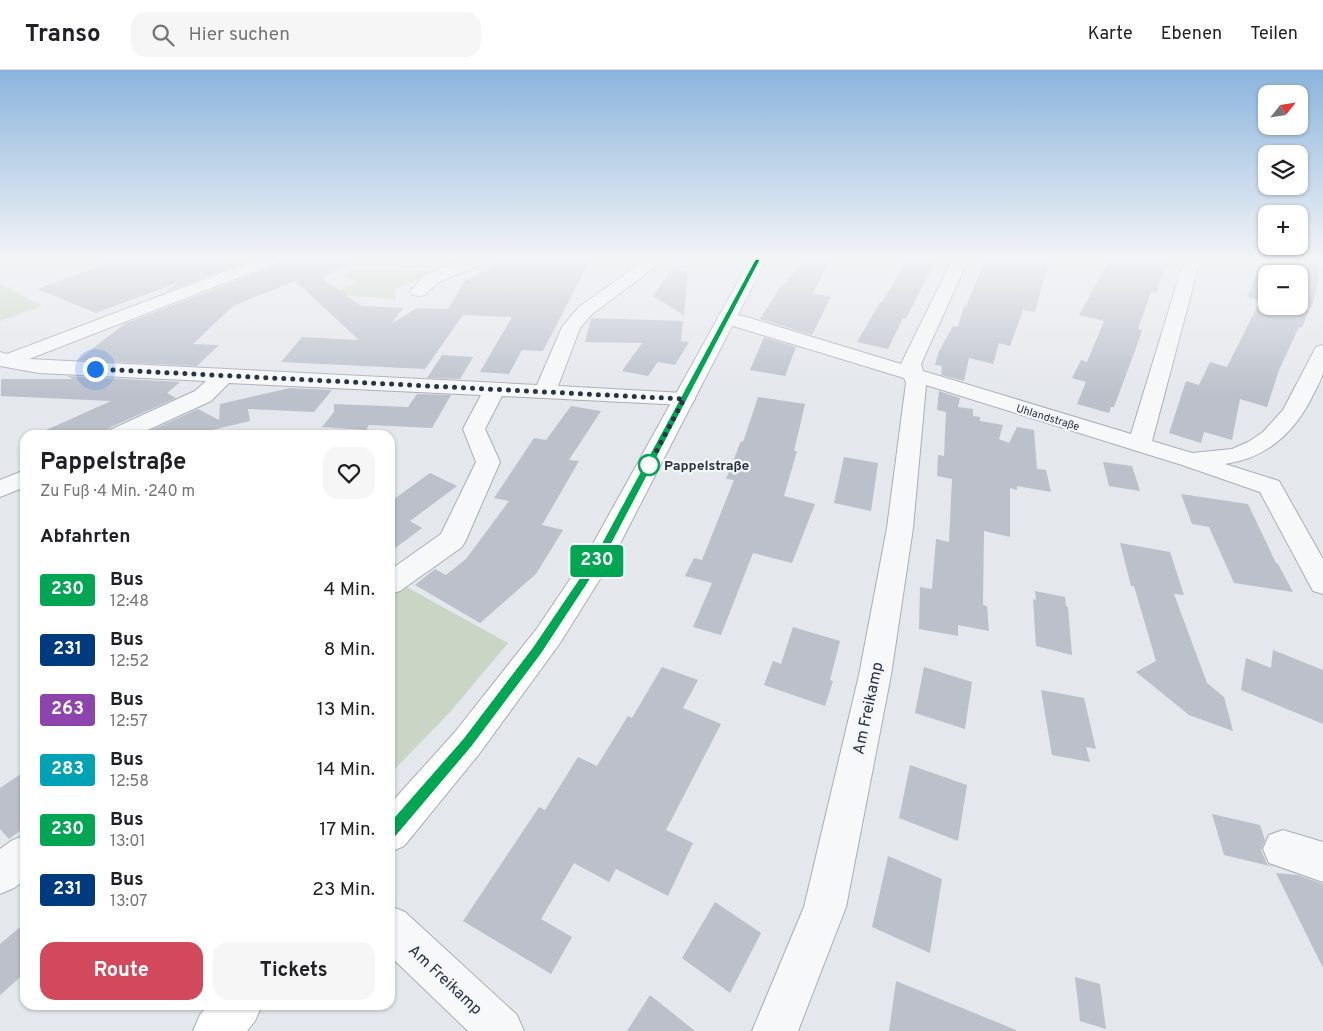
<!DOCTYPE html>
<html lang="de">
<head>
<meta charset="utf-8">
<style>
  :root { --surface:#fff; --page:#f6f6f6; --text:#202124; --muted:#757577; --line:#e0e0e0; --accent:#d1495b }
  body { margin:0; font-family:Overpass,sans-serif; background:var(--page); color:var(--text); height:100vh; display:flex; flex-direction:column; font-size:19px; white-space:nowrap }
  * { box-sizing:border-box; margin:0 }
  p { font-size:16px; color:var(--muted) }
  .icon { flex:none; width:28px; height:28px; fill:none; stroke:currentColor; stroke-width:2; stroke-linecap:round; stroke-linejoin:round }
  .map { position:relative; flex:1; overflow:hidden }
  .side { position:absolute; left:20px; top:360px; width:375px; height:580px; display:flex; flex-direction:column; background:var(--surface); border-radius:15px; box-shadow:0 1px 4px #0004 }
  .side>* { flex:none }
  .badge { padding:0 10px; border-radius:4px; font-size:18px; line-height:32px }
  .needle { width:32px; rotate:60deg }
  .buttons { position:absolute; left:1258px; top:15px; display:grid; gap:10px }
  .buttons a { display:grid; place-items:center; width:50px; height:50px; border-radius:10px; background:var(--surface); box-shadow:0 1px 4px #0004; font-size:25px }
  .you { position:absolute; width:25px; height:25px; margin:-12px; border:4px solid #fff; border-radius:50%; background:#1a73e8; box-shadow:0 0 0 8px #1a73e833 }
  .map>.badge { position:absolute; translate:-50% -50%; box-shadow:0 0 0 2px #fff }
  h2 { padding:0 20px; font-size:19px; line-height:45px }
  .round { display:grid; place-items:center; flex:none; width:52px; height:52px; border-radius:15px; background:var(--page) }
  .head { display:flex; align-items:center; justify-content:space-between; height:85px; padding:0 20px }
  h1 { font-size:24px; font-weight:700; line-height:38px }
  .primary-button { display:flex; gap:10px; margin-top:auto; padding:10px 20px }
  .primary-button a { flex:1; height:58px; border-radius:15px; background:var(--accent); color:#fff; font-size:20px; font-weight:700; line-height:58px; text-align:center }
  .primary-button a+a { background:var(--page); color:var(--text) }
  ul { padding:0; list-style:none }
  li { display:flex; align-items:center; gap:15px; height:60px; padding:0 20px }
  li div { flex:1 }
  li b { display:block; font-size:19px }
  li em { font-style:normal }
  li .badge { min-width:55px; font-weight:700; text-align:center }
  header { display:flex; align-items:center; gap:30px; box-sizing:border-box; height:70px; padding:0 25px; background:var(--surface); border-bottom:1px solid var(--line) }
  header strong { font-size:24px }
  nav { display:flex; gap:28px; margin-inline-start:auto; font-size:18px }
  .search { width:350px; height:45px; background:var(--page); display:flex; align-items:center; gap:12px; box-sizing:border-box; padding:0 18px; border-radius:15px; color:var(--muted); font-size:19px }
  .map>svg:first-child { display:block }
</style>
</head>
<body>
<header>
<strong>Transo</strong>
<div class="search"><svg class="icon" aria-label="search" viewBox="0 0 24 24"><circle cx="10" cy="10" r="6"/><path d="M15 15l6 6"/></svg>Hier suchen</div>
<nav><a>Karte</a><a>Ebenen</a><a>Teilen</a></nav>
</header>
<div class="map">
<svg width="1323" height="961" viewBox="0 0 1323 961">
  <rect width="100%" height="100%" fill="#e4e7ec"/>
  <path fill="#c9d6c5" d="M 356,199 L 440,201 L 399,217 L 394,223 L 396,229 L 329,224 L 357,211 L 341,206 Z
    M 0,213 L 42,236 L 0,251 Z
    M 401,514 L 508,573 L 451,641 L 390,704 L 390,522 Z"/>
  <path fill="#bbc0ca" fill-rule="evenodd" d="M 116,190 L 249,190 L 166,222 L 177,213 L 96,243 L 37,219 Z
    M 280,190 L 360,190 L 321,207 L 361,236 L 403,238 L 392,253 L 417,238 L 448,239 L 465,211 L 502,190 L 590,190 L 543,281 L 522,280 L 509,304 L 480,302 L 512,247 L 463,245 L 425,299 L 281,292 L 302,267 L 359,270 L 295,211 L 233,236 L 193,274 L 219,275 L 197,296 L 78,290 L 124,254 L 277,195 Z
    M 806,190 L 830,190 L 813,223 L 831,227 L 812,265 L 760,249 L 779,219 Z
    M 907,190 L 936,190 L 906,249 L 903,248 L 888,279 L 857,272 L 880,232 L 882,232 Z
    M 985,190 L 1049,190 L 1035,242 L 1023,240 L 1010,276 L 999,273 L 993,294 L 969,288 L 964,311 L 941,305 L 942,296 L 935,295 L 939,281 L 953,256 L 958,257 L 964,236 L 966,237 Z
    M 1109,190 L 1167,190 L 1156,223 L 1151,222 L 1138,259 L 1142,260 L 1136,278 L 1114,337 L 1111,337 L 1109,343 L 1077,334 L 1086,312 L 1072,308 L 1081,290 L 1087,292 L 1104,251 L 1079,245 Z
    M 1263,190 L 1316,192 L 1319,207 L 1312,237 L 1310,237 L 1302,258 L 1299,257 L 1279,300 L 1267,337 L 1240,329 L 1232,370 L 1204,362 L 1201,373 L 1169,363 L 1186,311 L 1199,315 L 1210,292 L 1227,297 L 1260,231 L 1247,227 ZM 1266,204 L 1299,204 L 1299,236 L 1266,236 Z
    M 672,199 L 688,201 L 684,245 L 653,226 Z
    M 591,248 L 683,251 L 681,271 L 689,272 L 675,295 L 658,292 L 648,306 L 622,301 L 642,273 L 585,272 Z
    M 764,267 L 796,277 L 785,306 L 750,300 Z
    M 442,285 L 473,287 L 460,309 L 427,308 Z
    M 67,306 L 180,312 L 167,323 L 176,328 L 109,358 L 105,365 L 35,365 L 111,331 L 1,326 L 1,309 L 73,309 Z
    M 290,318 L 332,320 L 314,342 L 248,339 L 250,351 L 191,365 L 141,365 L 198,339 L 219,350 L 220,334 Z
    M 939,321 L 960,328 L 958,337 L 973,339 L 973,346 L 980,347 L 980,351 L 1003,355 L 999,369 L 1009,373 L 1017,357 L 1034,360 L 1037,399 L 1046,400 L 1051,422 L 1017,416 L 1017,420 L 1010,418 L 1010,467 L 984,461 L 983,535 L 987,536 L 989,561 L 958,555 L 958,566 L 919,559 L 920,517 L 932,519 L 936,469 L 949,472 L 952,409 L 937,406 L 938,385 L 944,386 L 946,342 L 937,340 Z
    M 417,324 L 451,325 L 432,358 L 369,355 L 366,360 L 322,357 L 334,342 L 334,334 L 408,337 Z
    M 758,327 L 805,334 L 794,381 L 797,381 L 784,426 L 815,434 L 792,493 L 753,483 L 721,565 L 693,557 L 712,513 L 685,506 L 694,488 L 702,490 L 734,410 L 726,409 L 741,371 L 743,372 Z
    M 571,336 L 601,341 L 569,390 L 579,391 L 542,455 L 563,460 L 536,504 L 480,553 L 415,515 L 435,499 L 446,505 L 466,489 L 509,431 L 494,428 L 534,368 L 546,370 Z
    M 844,387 L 878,393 L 871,441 L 834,433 Z
    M 1103,392 L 1132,396 L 1140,421 L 1109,416 Z
    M 430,403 L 457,416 L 410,451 L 422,458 L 390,482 L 390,432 Z
    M 1181,424 L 1248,434 L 1276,493 L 1278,494 L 1293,522 L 1234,513 L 1209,457 L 1192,454 Z
    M 1120,473 L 1170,482 L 1184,525 L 1174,524 L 1207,613 L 1224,627 L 1233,661 L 1189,645 L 1136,602 L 1156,591 L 1134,516 L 1131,516 Z
    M 1035,521 L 1065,527 L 1066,536 L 1068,537 L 1072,585 L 1036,576 L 1033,529 L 1036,530 Z
    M 793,557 L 840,571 L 830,610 L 833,611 L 825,636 L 764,615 L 773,591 L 781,594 Z
    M 1273,580 L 1323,600 L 1323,654 L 1241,620 L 1246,588 L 1271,598 Z
    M 662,597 L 698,610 L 683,638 L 721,654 L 666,760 L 693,773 L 668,826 L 616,799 L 609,812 L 574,793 L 541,849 L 572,867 L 551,904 L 463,851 L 539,737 L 545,740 L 578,687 L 597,696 L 628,646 L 632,648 Z
    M 924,597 L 972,612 L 965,659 L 915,643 Z
    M 1041,620 L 1084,628 L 1096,679 L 1086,677 L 1090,692 L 1052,685 Z
    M 910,695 L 967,715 L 958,771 L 899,748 Z
    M 25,701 L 25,757 L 9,769 L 0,759 L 0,718 Z
    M 1212,744 L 1260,755 L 1265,770 L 1261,780 L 1267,794 L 1274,797 L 1224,785 Z
    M 888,786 L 942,809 L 930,883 L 872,857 Z
    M 1276,803 L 1298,805 L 1323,814 L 1323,898 Z
    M 715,832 L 761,863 L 730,923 L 682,888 Z
    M 25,853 L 25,903 L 0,925 L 0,874 Z
    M 1075,907 L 1100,914 L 1106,959 L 1080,951 Z
    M 896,911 L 1016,960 L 1016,961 L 889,961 Z
    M 650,925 L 695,961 L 627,961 Z"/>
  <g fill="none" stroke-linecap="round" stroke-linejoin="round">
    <defs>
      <path id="street" d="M 255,190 L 278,190 L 276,193 L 29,289 L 537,315 L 562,257 L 579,237 L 645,190 L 664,190 L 591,245 L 580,258 L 558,316 L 684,323 L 692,324 L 695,329 L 692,334 L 684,335 L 502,326 L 485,359 L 500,392 L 466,470 L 462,477 L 400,521 L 390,524 L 390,500 L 441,464 L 476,392 L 463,359 L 481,325 L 229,313 L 211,331 L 137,365 L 107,365 L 110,360 L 195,321 L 206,311 L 39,303 L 0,296 L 0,282 L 7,284 Z
        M 463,190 L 486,190 L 484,193 L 437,213 L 425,225 L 419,226 L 413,225 L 410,221 L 425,205 Z
        M 952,190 L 968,190 L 921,294 L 923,301 L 1131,364 L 1184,190 L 1200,190 L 1152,371 L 1192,383 L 1232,379 L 1248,372 L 1263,362 L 1283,340 L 1316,277 L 1323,275 C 1323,284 1323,293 1323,302 C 1322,309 1317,317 1314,323 C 1296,361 1268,388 1225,394 L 1279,411 L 1323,489 L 1323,524 L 1313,521 L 1260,422 L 1182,395 L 926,315 L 913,458 L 891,605 L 846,837 L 798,961 L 752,961 L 804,837 L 859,605 L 887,458 L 906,313 L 904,308 L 720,252 L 717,248 L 720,244 L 726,242 L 750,248 L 901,294 Z
        M 25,400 L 25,417 L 0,427 L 0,410 Z
        M 1283,760 L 1323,772 L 1323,812 L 1269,793 L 1263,779 L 1269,765 Z
        M 25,765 L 25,810 L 14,818 L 0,824 L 0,779 L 11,771 Z
        M 390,836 L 405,842 L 517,945 L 524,961 L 468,961 L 390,886 Z"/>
      <path id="secondary" d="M 750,190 L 766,190 L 610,493 L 560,573 L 479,684 L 404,776 L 390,782 L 390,734 L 455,662 L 538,557 L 589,481 Z
        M 208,935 L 262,935 L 255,951 L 247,961 L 193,961 L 200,945 Z"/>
    </defs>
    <use href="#street" stroke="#a9aeb7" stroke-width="2"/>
    <use href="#secondary" stroke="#a9aeb7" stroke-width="2"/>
    <use href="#street" fill="#f7f8fa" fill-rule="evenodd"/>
    <use href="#secondary" fill="#fff" fill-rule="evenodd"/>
  </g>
  <linearGradient id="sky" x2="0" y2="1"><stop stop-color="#8bb4dd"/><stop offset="0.58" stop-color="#f3f4f6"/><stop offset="1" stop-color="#f3f4f6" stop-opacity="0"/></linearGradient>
  <rect width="1323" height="325" fill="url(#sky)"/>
  <path fill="#00a651" stroke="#fff" d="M 758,189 L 760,190 L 604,488 L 541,584 L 472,676 L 395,767 L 390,769 L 385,767 L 383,763 L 385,758 L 463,669 L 533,577 L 596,484 L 755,190 Z"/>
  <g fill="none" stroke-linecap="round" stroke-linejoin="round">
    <path stroke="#2b3445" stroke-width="5" stroke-dasharray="0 9" d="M 95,299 L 684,329 L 649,395"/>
  </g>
  <circle fill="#fff" stroke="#00a651" stroke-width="2.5" cx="649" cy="395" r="10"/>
  <g text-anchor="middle" stroke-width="4.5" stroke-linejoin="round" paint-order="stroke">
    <g font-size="11" fill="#2b3445" stroke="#f4f6f9">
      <text transform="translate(1048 347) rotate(17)" y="4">Uhlandstraße</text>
    </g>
    <g font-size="14" font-weight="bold" fill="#2b3445" stroke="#f4f6f9" text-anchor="start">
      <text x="664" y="400">Pappelstraße</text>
    </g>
    <g font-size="16" fill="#2b3445" stroke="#f4f6f9">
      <text transform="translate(867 638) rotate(-78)" y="6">Am Freikamp</text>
      <text transform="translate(446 909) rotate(43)" y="6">Am Freikamp</text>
    </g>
  </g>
</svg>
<div class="buttons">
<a><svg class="needle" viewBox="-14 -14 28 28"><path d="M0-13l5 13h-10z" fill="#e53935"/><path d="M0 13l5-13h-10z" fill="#757577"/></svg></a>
<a><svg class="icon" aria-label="layers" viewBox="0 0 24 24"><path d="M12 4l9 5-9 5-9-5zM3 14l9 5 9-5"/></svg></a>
<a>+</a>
<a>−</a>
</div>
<div class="you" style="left:95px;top:299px"></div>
<b class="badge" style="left:597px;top:491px;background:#00a651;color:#fff">230</b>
<section class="side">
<div class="head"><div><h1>Pappelstraße</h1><p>Zu Fuß · 4 Min. · 240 m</p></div><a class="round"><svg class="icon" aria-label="heart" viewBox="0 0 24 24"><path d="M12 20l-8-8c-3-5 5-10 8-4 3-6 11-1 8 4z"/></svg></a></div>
<h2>Abfahrten</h2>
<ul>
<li><span class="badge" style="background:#00a651;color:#fff">230</span><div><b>Bus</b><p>12:48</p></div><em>4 Min.</em></li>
<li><span class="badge" style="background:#003b80;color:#fff">231</span><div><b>Bus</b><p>12:52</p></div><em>8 Min.</em></li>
<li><span class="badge" style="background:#8e44ad;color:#fff">263</span><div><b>Bus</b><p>12:57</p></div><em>13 Min.</em></li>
<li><span class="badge" style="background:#00a3b4;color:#fff">283</span><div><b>Bus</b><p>12:58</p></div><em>14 Min.</em></li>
<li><span class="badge" style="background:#00a651;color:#fff">230</span><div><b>Bus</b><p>13:01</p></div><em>17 Min.</em></li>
<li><span class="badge" style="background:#003b80;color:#fff">231</span><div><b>Bus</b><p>13:07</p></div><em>23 Min.</em></li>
</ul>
<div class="primary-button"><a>Route</a><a>Tickets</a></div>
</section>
</div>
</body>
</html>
